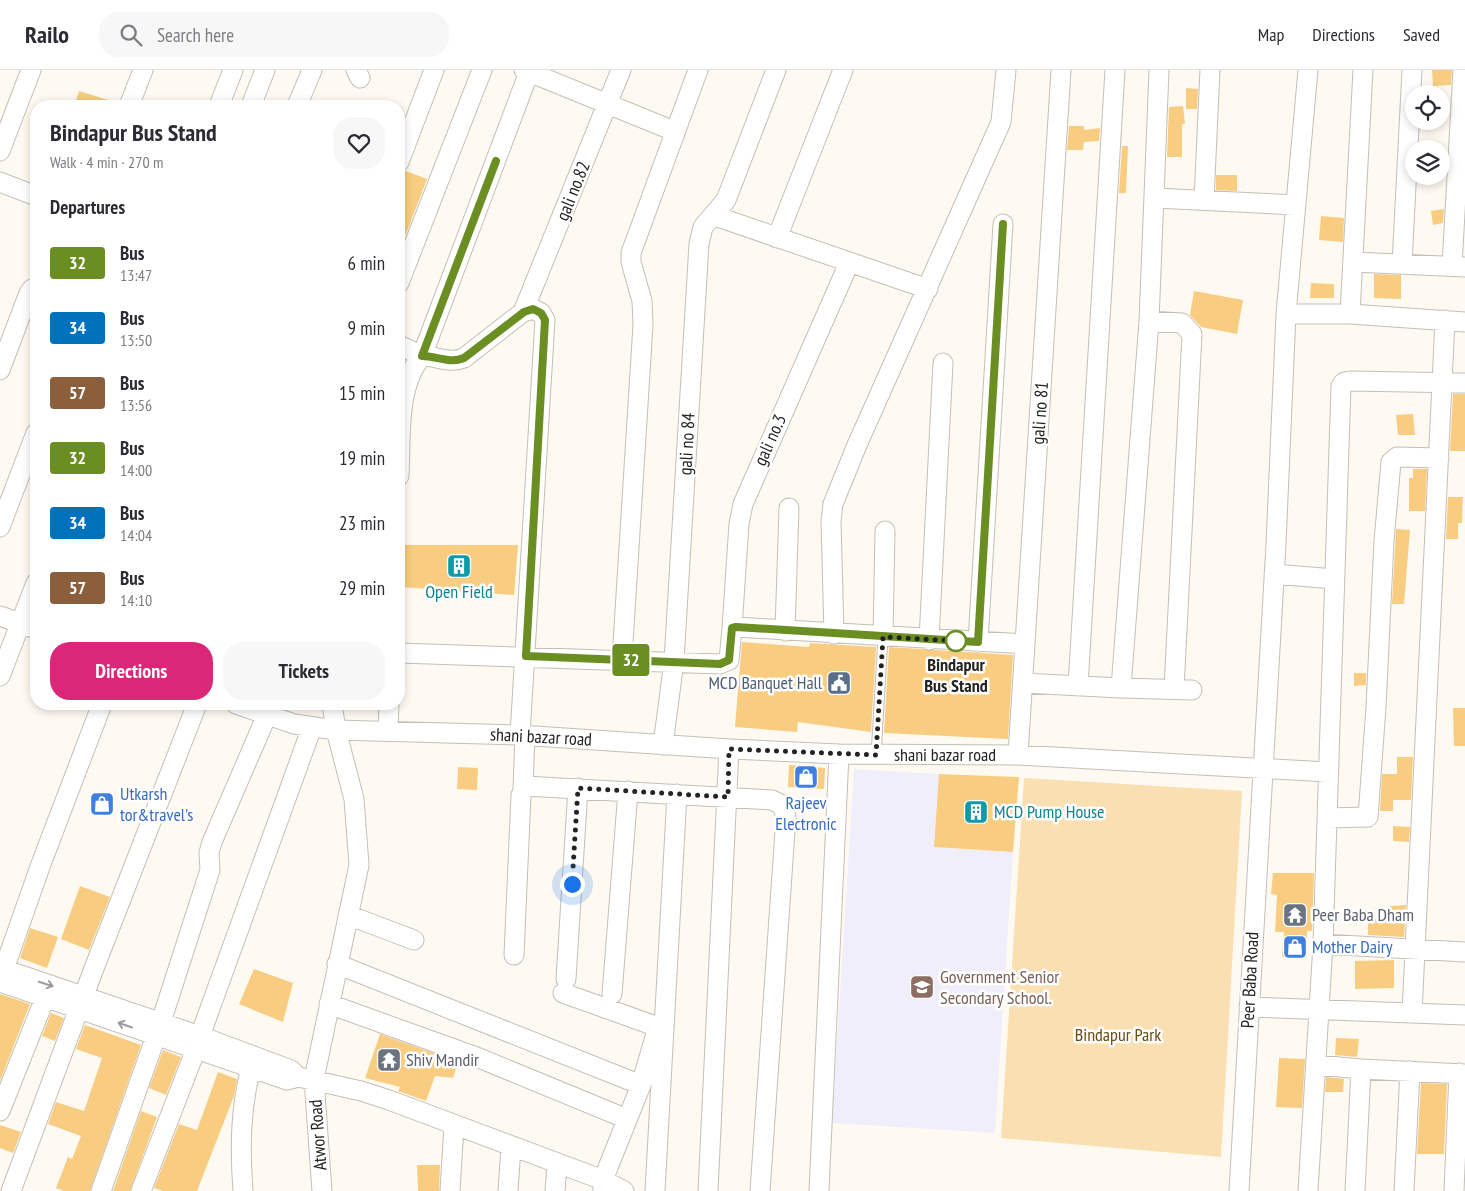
<!DOCTYPE html>
<html lang="en">
<head>
<meta charset="utf-8">
<style>
  :root { --surface:#fff; --page:#f7f7f7; --text:#2b2b33; --muted:#7c7c81; --line:#e1e1e2; --accent:#db2777 }
  body { margin:0; font-family:"PT Sans Narrow",sans-serif; background:var(--page); color:var(--text); height:100vh; display:flex; flex-direction:column; font-size:19px; white-space:nowrap }
  * { box-sizing:border-box; margin:0 }
  p { font-size:16px; color:var(--muted) }
  .icon { flex:none; width:28px; height:28px; fill:none; stroke:currentColor; stroke-width:2; stroke-linecap:round; stroke-linejoin:round }
  .map { position:relative; flex:1; overflow:hidden }
  .sheet { position:absolute; left:30px; top:30px; width:375px; height:610px; display:flex; flex-direction:column; background:var(--surface); border-radius:20px; box-shadow:0 2px 8px #0003 }
  .sheet>* { flex:none }
  .badge { padding:0 10px; border-radius:4px; font-size:18px; line-height:32px }
  .tools { position:absolute; left:1405px; top:15px; display:grid; gap:10px }
  .tools a { display:grid; place-items:center; width:45px; height:45px; border-radius:50%; background:var(--surface); box-shadow:0 2px 8px #0003; font-size:25px }
  .you { position:absolute; width:25px; height:25px; margin:-12px; border:4px solid #fff; border-radius:50%; background:#1a73e8; box-shadow:0 0 0 8px #1a73e833 }
  .map>.badge { position:absolute; translate:-50% -50%; box-shadow:0 0 0 2px #fff }
  h2 { padding:0 20px; font-size:19px; line-height:45px }
  .round { display:grid; place-items:center; flex:none; width:52px; height:52px; border-radius:20px; background:var(--page) }
  .head { display:flex; align-items:center; justify-content:space-between; height:85px; padding:0 20px }
  h1 { font-size:24px; font-weight:600; line-height:38px }
  .action { display:flex; gap:10px; margin-top:auto; padding:10px 20px }
  .action a { flex:1; height:58px; border-radius:20px; background:var(--accent); color:#fff; font-size:20px; font-weight:600; line-height:58px; text-align:center }
  .action a+a { background:var(--page); color:var(--text) }
  ul { padding:0; list-style:none }
  li { display:flex; align-items:center; gap:15px; height:65px; padding:0 20px }
  li div { flex:1 }
  li b { display:block; font-size:19px }
  li em { font-style:normal }
  li .badge { min-width:55px; font-weight:700; text-align:center }
  header { display:flex; align-items:center; gap:30px; box-sizing:border-box; height:70px; padding:0 25px; background:var(--surface); border-bottom:1px solid var(--line) }
  header strong { font-size:24px }
  nav { display:flex; gap:28px; margin-inline-start:auto; font-size:18px }
  .search { width:350px; height:45px; background:var(--page); display:flex; align-items:center; gap:12px; box-sizing:border-box; padding:0 18px; border-radius:20px; color:var(--muted); font-size:19px }
  .map>svg:first-child { display:block }
</style>
</head>
<body>
<header>
<strong>Railo</strong>
<div class="search"><svg class="icon" aria-label="search" viewBox="0 0 24 24"><circle cx="10" cy="10" r="6"/><path d="M15 15l6 6"/></svg>Search here</div>
<nav><a>Map</a><a>Directions</a><a>Saved</a></nav>
</header>
<div class="map">
<svg width="1465" height="1121" viewBox="0 0 1465 1121">
  <rect width="100%" height="100%" fill="#fffaf1"/>
  <path fill="#f1eefc" d="M 854,699 L 939,704 L 934,777 L 1013,782 L 995,1063 L 832,1053 Z"/>
  <path fill="#fadfb3" d="M 1024,708 L 1242,721 L 1221,1087 L 1001,1068 Z"/>
  <path fill="#f8cd81" d="M 1432,0 L 1452,0 L 1451,15 L 1433,16 Z
    M 1186,18 L 1198,19 L 1197,39 L 1186,39 Z
    M 79,21 L 118,33 L 118,36 L 74,36 Z
    M 1183,36 L 1185,54 L 1182,54 L 1182,87 L 1167,87 L 1169,37 Z
    M 1069,56 L 1084,56 L 1084,60 L 1100,58 L 1099,71 L 1084,72 L 1083,80 L 1067,80 Z
    M 1122,76 L 1128,76 L 1126,123 L 1119,123 Z
    M 406,101 L 427,109 L 406,164 L 399,161 L 399,103 Z
    M 1216,105 L 1237,105 L 1237,121 L 1216,120 Z
    M 1444,139 L 1443,153 L 1433,155 L 1431,141 Z
    M 1321,146 L 1344,148 L 1343,172 L 1319,170 Z
    M 1374,204 L 1401,205 L 1401,229 L 1374,228 Z
    M 1311,213 L 1334,214 L 1334,228 L 1310,228 Z
    M 1194,221 L 1243,230 L 1237,264 L 1201,257 L 1190,245 Z
    M 1453,324 L 1465,324 L 1465,381 L 1450,381 Z
    M 1413,344 L 1415,365 L 1398,365 L 1396,345 Z
    M 1413,399 L 1427,399 L 1425,441 L 1409,441 L 1409,408 L 1413,408 Z
    M 1448,427 L 1463,427 L 1462,453 L 1458,453 L 1458,469 L 1446,469 Z
    M 1396,459 L 1410,460 L 1404,534 L 1392,534 Z
    M 403,475 L 518,475 L 514,525 L 401,517 Z
    M 742,572 L 809,577 L 810,573 L 876,577 L 871,662 L 798,652 L 797,662 L 735,657 Z
    M 889,577 L 1013,585 L 1008,669 L 884,663 Z
    M 1354,603 L 1366,603 L 1366,615 L 1354,616 Z
    M 1453,638 L 1465,638 L 1465,676 L 1454,676 Z
    M 1397,687 L 1413,687 L 1411,730 L 1393,730 L 1393,741 L 1380,741 L 1382,704 L 1397,704 Z
    M 789,695 L 825,698 L 824,719 L 788,717 Z
    M 458,697 L 478,698 L 477,720 L 457,719 Z
    M 939,704 L 1019,707 L 1013,782 L 934,777 Z
    M 1393,756 L 1410,757 L 1409,772 L 1393,771 Z
    M 1273,803 L 1314,803 L 1312,861 L 1307,861 L 1307,886 L 1282,887 L 1284,862 L 1275,862 L 1277,825 L 1271,824 Z
    M 80,816 L 110,827 L 89,880 L 61,869 Z
    M 1406,835 L 1404,867 L 1368,865 L 1368,849 L 1391,850 L 1390,836 Z
    M 30,858 L 58,867 L 47,898 L 20,888 Z
    M 1394,890 L 1394,918 L 1355,919 L 1355,891 Z
    M 254,899 L 293,913 L 283,952 L 239,934 Z
    M 0,924 L 30,934 L 0,1011 Z
    M 51,943 L 64,948 L 55,971 L 42,966 Z
    M 85,955 L 141,975 L 90,1121 L 64,1121 L 56,1118 L 68,1087 L 72,1089 L 81,1066 L 48,1054 L 56,1032 L 84,1041 L 102,988 L 76,979 Z
    M 380,964 L 458,992 L 453,1008 L 435,1006 L 426,1031 L 398,1021 L 400,1017 L 365,1008 Z
    M 1336,968 L 1359,969 L 1357,987 L 1335,985 Z
    M 163,980 L 181,987 L 166,1025 L 149,1018 Z
    M 1279,988 L 1305,989 L 1302,1038 L 1276,1037 Z
    M 218,1002 L 237,1009 L 234,1026 L 197,1121 L 163,1121 L 154,1118 L 179,1054 L 197,1060 Z
    M 1326,1007 L 1344,1009 L 1343,1022 L 1325,1022 Z
    M 1421,1013 L 1447,1014 L 1444,1084 L 1417,1084 Z
    M 141,1041 L 157,1047 L 130,1121 L 113,1121 Z
    M 0,1055 L 21,1062 L 13,1083 L 0,1078 Z
    M 417,1095 L 440,1095 L 439,1121 L 418,1121 Z"/>
  <g fill="none" stroke-linecap="round" stroke-linejoin="round">
    <defs>
      <path id="lane" d="M 876,685 L 883,567"/>
      <path id="street" d="M 356,0 L 360,8
        M 524,0 L 674,61
        M 129,36 L 143,0
        M 219,36 L 233,0
        M 251,36 L 265,0
        M 297,36 L 312,0
        M 0,81 L 31,0
        M 399,92 L 434,0
        M 0,112 L 36,126
        M 1155,128 L 1296,135
        M 1204,130 L 1210,0
        M 715,146 L 928,219
        M 777,168 L 843,0
        M 1353,192 L 1465,197
        M 1402,194 L 1412,0
        M 1452,196 L 1463,0
        M 399,213 L 482,0
        M 523,242 L 621,0
        M 1286,244 L 1350,244 L 1465,252
        M 1350,244 L 1363,0
        M 1149,251 L 1182,253 L 1192,264 L 1174,619
        M 399,275 L 422,286 L 529,2
        M 0,300 L 29,223 L 32,219 L 36,218
        M 399,406 C 401,369 396,316 422,286 C 437,286 449,294 464,288 L 523,242 L 533,239 L 541,243 L 545,250 L 520,665
        M 0,457 L 36,363
        M 1274,504 L 1334,509
        M 0,546 L 36,559
        M 732,558 L 739,454 L 743,434 L 849,193
        M 785,561 L 789,438
        M 834,564 L 831,451 L 833,434 L 857,375 L 1001,52 L 1006,0
        M 883,567 L 885,461
        M 929,570 L 943,293
        M 978,572 L 1003,154
        M 399,583 L 720,594 L 729,590 L 732,558 L 736,557 L 1025,574
        M 622,589 L 643,255 L 642,231 L 631,192 L 631,183 L 698,0
        M 0,606 L 36,513
        M 1023,613 L 1121,618 L 1149,251 L 1159,0
        M 1078,616 L 1115,0
        M 1121,618 L 1192,620
        M 236,634 L 294,654 L 336,660 L 520,665 L 729,679 L 839,684 L 1018,685 L 1328,702
        M 388,661 L 389,634
        M 663,675 L 674,591 L 699,174 L 703,157 L 726,130 L 776,0
        M 1018,685 L 1061,0
        M 523,718 L 525,665
        M 1327,748 L 1368,747 L 1376,637 L 1384,471 L 1391,392 L 1397,387 L 1439,388
        M 348,845 L 414,870
        M 1323,874 L 1465,882
        M 514,885 L 521,725 L 525,716 L 772,730 L 782,735 L 786,747 L 760,1121
        M 337,894 L 641,1015
        M 0,898 L 200,966 L 291,1000 L 298,1007 L 287,1010 L 0,912
        M 4,899 L 41,794 L 102,634
        M 566,909 L 578,718
        M 563,923 L 658,957 L 641,1015 L 603,1110 L 603,1121
        M 612,924 L 628,721
        M 329,934 L 479,988 L 627,1049
        M 1249,937 L 1465,945
        M 1412,943 L 1445,250
        M 161,952 L 210,800 L 209,783 L 212,772 L 267,645
        M 200,966 L 312,657
        M 1317,995 L 1361,999 L 1465,1004
        M 303,1008 L 361,1021 L 389,1030 L 603,1110 L 624,1121
        M 0,1041 L 45,928
        M 11,1121 L 93,901 L 197,634
        M 101,1121 L 156,966
        M 141,1121 L 196,979
        M 243,1121 C 240,1079 240,1039 251,998
        M 322,1121 L 314,1009 L 359,795 L 354,729 L 336,660 L 332,634
        M 450,1121 L 454,1055
        M 508,1121 L 511,1077
        M 555,1121 L 557,1094
        M 655,1121 L 677,724
        M 708,1121 L 729,679
        M 819,1121 L 839,684
        M 1239,1121 L 1276,474 L 1286,244 L 1308,0
        M 1308,1121 L 1323,874 L 1341,316 L 1344,312 L 1350,311 L 1465,313
        M 1355,1121 L 1361,999
        M 1404,1121 L 1410,1001
        M 1454,1121 L 1459,1003"/>
    </defs>
    <use href="#lane" stroke="#c4bfb7" stroke-width="11"/>
    <use href="#street" stroke="#c4bfb7" stroke-width="21"/>
    <use href="#lane" stroke="#fff" stroke-width="9"/>
    <use href="#street" stroke="#fff" stroke-width="19"/>
  </g>
  <defs><path id="oneway-shaft" d="M-6 0H5M1.5-3L5.5 0L1.5 3" fill="none" stroke-width="1.6" stroke-linecap="round" stroke-linejoin="round" transform="scale(1.25)"/></defs>
  <g stroke="#9c9c9b">
    <use href="#oneway-shaft" transform="translate(46 914) rotate(18)"/>
    <use href="#oneway-shaft" transform="translate(125 955) rotate(-161)"/>
  </g>
  <g fill="none" stroke-linecap="round" stroke-linejoin="round">
    <defs>
      <path id="line" d="M 496,91 L 422,286 C 437,286 449,294 464,288 L 524,242 L 533,239 L 541,243 L 545,250 L 526,586 L 720,594 L 729,590 L 732,558 L 736,557 L 978,572 L 1003,154"/>
    </defs>
    <use href="#line" stroke="#fff" stroke-width="11"/>
    <use href="#line" stroke="#6b8e23" stroke-width="8"/>
    <path stroke="#242320" stroke-width="5" stroke-dasharray="0 9" d="M 572,814 L 578,718 L 728,727 L 729,679 L 876,685 L 883,567 L 962,571 L 956,571"/>
  </g>
  <defs>
    <symbol id="building-square" viewBox="-11 -11 22 22"><rect x="-9" y="-9" width="18" height="18" rx="4" fill="#0f9aa8" stroke="#fff"/><path d="M-4-6H4V6H1V3H-1V6H-4ZM-2.5-4.3h1.7v1.8h-1.7ZM.8-4.3h1.7v1.8H.8ZM-2.5-1h1.7V.8h-1.7ZM.8-1h1.7V.8H.8Z" fill="#fff"/></symbol>
    <symbol id="civic-square" viewBox="-11 -11 22 22"><rect x="-9" y="-9" width="18" height="18" rx="4" fill="#5c6f8a" stroke="#fff"/><path d="M-.6-6.5H3V-4.5H.6V-3L4-1V1h2V6H-6V1h2V-1L-.6-3ZM-1.2 2.5V6h2.4V2.5Z" fill="#fff"/></symbol>
    <symbol id="shop-square" viewBox="-11 -11 22 22"><rect x="-9" y="-9" width="18" height="18" rx="4" fill="#3f7fe0" stroke="#fff"/><path d="M-5-2.5h2.3a2.7 3.5 0 0 1 5.4 0H5L5.5 6h-11ZM-1.5-2.5h3a1.5 2.3 0 0 0-3 0Z" fill="#fff"/></symbol>
    <symbol id="temple-square" viewBox="-11 -11 22 22"><rect x="-9" y="-9" width="18" height="18" rx="4" fill="#6b7280" stroke="#fff"/><path d="M0-6L5-2H3V0L6.5 2.5H4V6H1.5V3h-3V6H-4V2.5H-6.5L-3 0V-2H-5Z" fill="#fff"/></symbol>
    <symbol id="school-square" viewBox="-11 -11 22 22"><rect x="-9" y="-9" width="18" height="18" rx="4" fill="#8d6e63" stroke="#fff"/><path d="M0-5L7-2L0 1L-7-2ZM-4 1L0 2.5L4 1V4Q0 6-4 4Z" fill="#fff"/></symbol>
  </defs>
  <g fill-rule="evenodd">
    <use href="#building-square" x="445" y="482" width="28" height="28"/>
    <use href="#civic-square" x="825" y="599" width="28" height="28"/>
    <use href="#shop-square" x="792" y="693" width="28" height="28"/>
    <use href="#shop-square" x="88" y="720" width="28" height="28"/>
    <use href="#building-square" x="962" y="728" width="28" height="28"/>
    <use href="#temple-square" x="1281" y="831" width="28" height="28"/>
    <use href="#shop-square" x="1281" y="863" width="28" height="28"/>
    <use href="#school-square" x="908" y="903" width="28" height="28"/>
    <use href="#temple-square" x="375" y="976" width="28" height="28"/>
  </g>
  <circle fill="#fff" stroke="#6b8e23" stroke-width="2.5" cx="956" cy="571" r="10"/>
  <g text-anchor="middle" stroke-width="5" stroke-linejoin="round" paint-order="stroke">
    <g font-size="18" fill="#242320" stroke="#fff">
      <text transform="translate(573 121) rotate(-68)" y="6">gali no.82</text>
      <text transform="translate(1040 343) rotate(-86)" y="6">gali no 81</text>
      <text transform="translate(770 370) rotate(-66)" y="6">gali no.3</text>
      <text transform="translate(687 374) rotate(-87)" y="6">gali no 84</text>
      <text transform="translate(541 667) rotate(3)" y="6">shani bazar road</text>
      <text x="945" y="691">shani bazar road</text>
      <text transform="translate(1250 910) rotate(-87)" y="6">Peer Baba Road</text>
      <text transform="translate(318 1065) rotate(-94)" y="6">Atwor Road</text>
    </g>
    <g font-size="18" fill="#0d838f" stroke="#fff">
      <text x="459" y="528">Open Field</text>
      <text x="994" y="748" text-anchor="start">MCD Pump House</text>
    </g>
    <g font-size="18" font-weight="bold" fill="#242320" stroke="#fff">
      <text x="956" y="601">Bindapur<tspan x="956" dy="21">Bus Stand</tspan></text>
    </g>
    <g font-size="18" fill="#4e5e75" stroke="#fff" text-anchor="end">
      <text x="822" y="619">MCD Banquet Hall</text>
    </g>
    <g font-size="18" fill="#366cbe" stroke="#fff" text-anchor="start">
      <text x="120" y="730">Utkarsh<tspan x="120" dy="21">tor&amp;travel's</tspan></text>
      <text x="806" y="739" text-anchor="middle">Rajeev<tspan x="806" dy="21">Electronic</tspan></text>
      <text x="1312" y="883">Mother Dairy</text>
    </g>
    <g font-size="18" fill="#5b616d" stroke="#fff" text-anchor="start">
      <text x="1312" y="851">Peer Baba Dham</text>
      <text x="406" y="996">Shiv Mandir</text>
    </g>
    <g font-size="18" fill="#785e54" stroke="#fff" text-anchor="start">
      <text x="940" y="913">Government Senior<tspan x="940" dy="21">Secondary School.</tspan></text>
    </g>
    <g font-size="18" fill="#684c11" stroke="#fff">
      <text x="1118" y="971">Bindapur Park</text>
    </g>
  </g>
</svg>
<div class="tools">
<a><svg class="icon" aria-label="locate" viewBox="0 0 24 24"><circle cx="12" cy="12" r="6"/><path d="M12 2v4M12 18v4M2 12h4M18 12h4"/></svg></a>
<a><svg class="icon" aria-label="layers" viewBox="0 0 24 24"><path d="M12 4l9 5-9 5-9-5zM3 14l9 5 9-5"/></svg></a>
</div>
<div class="you" style="left:572px;top:814px"></div>
<b class="badge" style="left:631px;top:590px;background:#6b8e23;color:#fff">32</b>
<section class="sheet">
<div class="head"><div><h1>Bindapur Bus Stand</h1><p>Walk · 4 min · 270 m</p></div><a class="round"><svg class="icon" aria-label="heart" viewBox="0 0 24 24"><path d="M12 20l-8-8c-3-5 5-10 8-4 3-6 11-1 8 4z"/></svg></a></div>
<h2>Departures</h2>
<ul>
<li><span class="badge" style="background:#6b8e23;color:#fff">32</span><div><b>Bus</b><p>13:47</p></div><em>6 min</em></li>
<li><span class="badge" style="background:#0072bc;color:#fff">34</span><div><b>Bus</b><p>13:50</p></div><em>9 min</em></li>
<li><span class="badge" style="background:#8b5e3c;color:#fff">57</span><div><b>Bus</b><p>13:56</p></div><em>15 min</em></li>
<li><span class="badge" style="background:#6b8e23;color:#fff">32</span><div><b>Bus</b><p>14:00</p></div><em>19 min</em></li>
<li><span class="badge" style="background:#0072bc;color:#fff">34</span><div><b>Bus</b><p>14:04</p></div><em>23 min</em></li>
<li><span class="badge" style="background:#8b5e3c;color:#fff">57</span><div><b>Bus</b><p>14:10</p></div><em>29 min</em></li>
</ul>
<div class="action"><a>Directions</a><a>Tickets</a></div>
</section>
</div>
</body>
</html>
